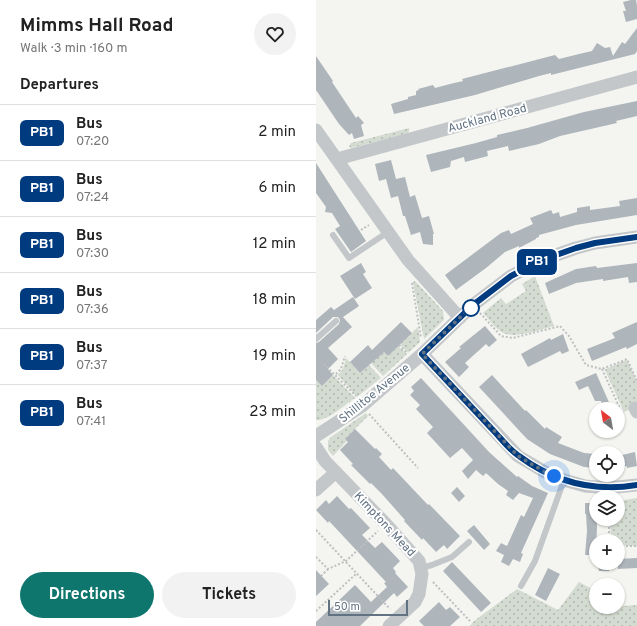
<!DOCTYPE html>
<html lang="en">
<head>
<meta charset="utf-8">
<style>
  :root { --surface:#fff; --page:#f2f2f2; --text:#222; --muted:#767676; --line:#e0e0e0; --accent:#0f766e }
  body { margin:0; font-family:Overpass,sans-serif; background:var(--page); color:var(--text); height:100vh; display:flex; flex-direction:column; font-size:15px; white-space:nowrap }
  * { box-sizing:border-box; margin:0 }
  p { font-size:13px; color:var(--muted) }
  .icon { flex:none; width:22px; height:22px; fill:none; stroke:currentColor; stroke-width:2; stroke-linecap:round; stroke-linejoin:round }
  .map { position:relative; flex:1; overflow:hidden }
  .details { display:flex; flex-direction:column; background:var(--surface); width:316px }
  .details>* { flex:none }
  .badge { padding:0 8px; border-radius:6px; font-size:14px; line-height:26px }
  .needle { width:26px; rotate:329deg }
  .buttons { position:absolute; left:273px; top:402px; display:grid; gap:8px }
  .buttons a { display:grid; place-items:center; width:36px; height:36px; border-radius:50%; background:var(--surface); box-shadow:0 1px 3px #0004; font-size:20px }
  .scale { position:absolute; left:12px; bottom:10px; width:80px; box-sizing:border-box; padding-left:4px; border:2px solid #617283; border-top:0; font-size:11px; line-height:14px; white-space:nowrap; color:#617283; -webkit-text-stroke:3px #fff; paint-order:stroke }
  .you { position:absolute; width:20px; height:20px; margin:-10px; border:3px solid #fff; border-radius:50%; background:#1a73e8; box-shadow:0 0 0 6px #1a73e833 }
  .map>.badge { position:absolute; translate:-50% -50%; box-shadow:0 0 0 2px #fff }
  h2 { padding:0 20px; font-size:15px; line-height:36px }
  .round { display:grid; place-items:center; flex:none; width:42px; height:42px; border-radius:21px; background:var(--page) }
  .overview { display:flex; align-items:center; justify-content:space-between; height:68px; padding:0 20px }
  h1 { font-size:19px; font-weight:700; line-height:30px }
  .button { display:flex; gap:8px; margin-top:auto; padding:8px 20px }
  .button a { flex:1; height:46px; border-radius:24px; background:var(--accent); color:#fff; font-size:16px; font-weight:700; line-height:46px; text-align:center }
  .button a+a { background:var(--page); color:var(--text) }
  ul { padding:0; list-style:none }
  li { display:flex; align-items:center; gap:12px; height:56px; padding:0 20px; border-top:1px solid var(--line) }
  li div { flex:1 }
  li b { display:block; font-size:15px }
  li em { font-style:normal }
  li .badge { min-width:44px; font-weight:700; text-align:center }
  main { display:flex; flex:1; min-height:0 }
  .map>svg:first-child { display:block }
</style>
</head>
<body>
<main>
<section class="details">
<div class="overview"><div><h1>Mimms Hall Road</h1><p>Walk · 3 min · 160 m</p></div><a class="round"><svg class="icon" aria-label="heart" viewBox="0 0 24 24"><path d="M12 20l-8-8c-3-5 5-10 8-4 3-6 11-1 8 4z"/></svg></a></div>
<h2>Departures</h2>
<ul>
<li><span class="badge" style="background:#003b80;color:#fff">PB1</span><div><b>Bus</b><p>07:20</p></div><em>2 min</em></li>
<li><span class="badge" style="background:#003b80;color:#fff">PB1</span><div><b>Bus</b><p>07:24</p></div><em>6 min</em></li>
<li><span class="badge" style="background:#003b80;color:#fff">PB1</span><div><b>Bus</b><p>07:30</p></div><em>12 min</em></li>
<li><span class="badge" style="background:#003b80;color:#fff">PB1</span><div><b>Bus</b><p>07:36</p></div><em>18 min</em></li>
<li><span class="badge" style="background:#003b80;color:#fff">PB1</span><div><b>Bus</b><p>07:37</p></div><em>19 min</em></li>
<li><span class="badge" style="background:#003b80;color:#fff">PB1</span><div><b>Bus</b><p>07:41</p></div><em>23 min</em></li>
</ul>
<div class="button"><a>Directions</a><a>Tickets</a></div>
</section>
<div class="map">
<svg width="321" height="626" viewBox="0 0 321 626">
  <defs>
    <pattern id="grass-dots" width="8" height="8" patternUnits="userSpaceOnUse"><rect width="8" height="8" fill="#d4dcd1"/><path d="M2 2h.1M6 6h.1" fill="none" stroke="#afb7af" stroke-width="1.8" stroke-linecap="round"/></pattern>
  </defs>
  <rect width="100%" height="100%" fill="#f4f5f0"/>
  <path fill="url(#grass-dots)" d="M 93,128 L 93,132 L 90,134 L 35,148 L 33,147 L 35,143 Z
    M 219,276 L 238,326 C 225,329 196,341 184,331 C 178,327 173,319 167,313 L 185,298 L 190,304 L 210,291 L 206,284 Z
    M 99,281 L 127,311 L 128,320 L 108,339 L 97,282 Z
    M 102,327 L 104,342 L 92,353 L 84,344 Z
    M 82,346 L 91,354 L 67,376 L 55,363 L 67,351 L 72,356 Z
    M 30,358 L 44,373 L 53,365 L 65,378 L 41,397 L 22,375 L 27,369 Z
    M 310,360 L 312,362 L 321,382 L 321,406 L 308,412 L 289,370 L 290,369 Z
    M 17,375 L 39,398 C 30,404 10,422 0,420 L 0,380 L 6,386 Z
    M 50,413 L 52,416 L 29,439 L 31,441 L 17,456 L 12,450 L 12,441 L 15,437 Z
    M 321,498 L 321,546 L 302,545 L 302,541 L 295,541 L 294,519 L 302,519 L 302,501 Z
    M 263,582 L 280,591 L 280,607 L 302,607 L 302,603 L 307,606 L 321,605 L 321,626 L 154,626 L 158,621 L 201,589 L 242,610 Z"/>
  <path fill="#aeb5bb" d="M 315,0 L 320,0 L 321,6 L 321,19 L 310,22 L 307,11 L 310,11 L 307,2 Z
    M 321,28 L 321,51 L 319,54 L 235,75 L 235,73 L 223,76 L 159,95 L 78,114 L 75,104 L 92,99 L 92,97 L 100,95 L 100,91 L 103,90 L 102,89 L 117,85 L 119,88 L 134,84 L 147,81 L 146,79 L 239,55 L 243,59 L 263,54 L 276,51 L 281,43 L 289,48 L 294,47 L 297,56 L 306,42 L 309,44 Z
    M 0,56 L 17,81 L 16,82 L 40,118 L 42,116 L 48,123 L 45,125 L 48,136 L 38,139 L 36,133 L 33,135 L 23,124 L 0,90 Z
    M 321,101 L 321,116 L 300,121 L 301,123 L 244,136 L 223,144 L 193,151 L 192,146 L 171,151 L 172,156 L 149,162 L 148,157 L 135,161 L 134,167 L 115,172 L 110,155 L 160,143 L 181,137 L 181,135 L 211,128 L 268,112 Z
    M 75,160 L 80,179 L 89,177 L 94,197 L 99,195 L 106,218 L 113,216 L 118,234 L 117,234 L 117,245 L 107,244 L 104,232 L 95,235 L 89,216 L 87,216 L 82,196 L 75,198 L 70,179 L 63,181 L 59,164 Z
    M 0,163 L 50,241 L 35,252 L 19,229 L 24,226 L 16,213 L 9,212 L 10,207 L 0,193 Z
    M 321,198 L 321,215 L 260,225 L 223,235 L 223,237 L 220,238 L 220,239 L 203,248 L 203,246 L 189,252 L 170,268 L 140,290 L 129,275 L 185,233 L 193,230 L 195,234 L 217,224 L 214,218 L 235,210 L 237,214 L 243,212 L 244,217 L 261,212 L 261,208 L 274,206 L 274,210 L 304,206 L 303,201 Z
    M 45,263 L 50,272 L 47,274 L 56,288 L 39,299 L 24,276 Z
    M 321,263 L 321,282 L 313,283 L 312,277 L 287,281 L 287,279 L 260,283 L 233,294 L 229,283 L 260,269 L 280,266 L 281,268 Z
    M 37,297 L 43,306 L 27,317 L 36,327 L 12,348 L 22,359 L 12,369 L 17,375 L 6,386 L 0,380 L 0,343 L 3,342 L 23,324 L 24,320 L 22,317 L 17,317 L 0,333 L 0,320 L 15,307 L 18,310 Z
    M 85,322 L 96,333 L 72,356 L 68,352 L 44,373 L 34,362 L 52,345 L 56,350 Z
    M 321,322 L 321,344 L 311,349 L 310,347 L 276,361 L 271,349 L 299,338 L 296,333 Z
    M 169,326 L 181,340 L 173,347 L 170,344 L 149,363 L 153,367 L 143,377 L 129,362 L 145,348 L 143,347 Z
    M 247,334 L 253,351 L 246,354 L 244,351 L 212,367 L 205,354 L 234,338 L 235,340 Z
    M 280,373 L 296,409 L 287,409 L 285,401 L 279,401 L 272,386 L 263,390 L 259,382 Z
    M 176,375 L 209,411 L 210,410 L 229,429 L 230,427 L 246,437 L 242,443 L 268,453 L 280,454 L 280,468 L 268,467 L 234,454 L 211,439 L 163,387 Z
    M 105,378 L 173,452 L 201,477 L 202,476 L 216,486 L 232,493 L 205,553 L 207,554 L 204,562 L 197,559 L 193,566 L 185,562 L 188,555 L 180,551 L 185,543 L 191,546 L 205,515 L 208,517 L 217,498 L 203,493 L 197,500 L 190,495 L 192,491 L 182,484 L 170,473 L 167,476 L 160,470 L 152,479 L 146,471 L 157,460 L 146,448 L 134,458 L 111,433 L 117,427 L 100,409 L 104,405 L 94,395 L 98,391 L 95,387 Z
    M 39,429 L 59,449 L 60,448 L 66,454 L 63,457 L 75,470 L 77,468 L 112,505 L 113,504 L 144,536 L 131,549 L 128,545 L 120,552 L 107,538 L 106,540 L 88,521 L 89,520 L 65,493 L 55,483 L 54,484 L 35,465 L 37,464 L 24,450 L 32,442 L 29,439 Z
    M 319,452 L 321,466 L 311,468 L 311,466 L 302,468 L 302,456 Z
    M 141,487 L 149,496 L 143,502 L 135,493 Z
    M 21,496 L 33,509 L 35,508 L 54,528 L 46,535 L 59,548 L 66,542 L 84,561 L 77,568 L 80,572 L 79,573 L 92,587 L 81,597 L 78,593 L 44,626 L 0,626 L 0,622 L 39,585 L 55,602 L 71,587 L 68,583 L 70,582 L 57,568 L 13,521 L 12,523 L 0,510 L 10,500 L 13,504 Z
    M 269,503 L 280,503 L 281,527 L 280,555 L 269,555 L 271,531 L 270,514 L 269,514 Z
    M 158,525 L 174,544 L 168,550 L 151,531 Z
    M 321,558 L 321,568 L 302,569 L 302,559 Z
    M 136,562 L 175,603 L 165,612 L 127,571 Z
    M 282,563 L 293,563 L 293,571 L 283,571 Z
    M 232,568 L 244,574 L 230,601 L 219,595 Z
    M 0,570 L 13,584 L 0,596 Z
    M 123,602 L 130,610 L 134,607 L 144,617 L 134,626 L 108,626 L 103,621 Z"/>
  <g fill="none" stroke-linecap="round" stroke-linejoin="round">
    <path stroke="#bdbfc1" stroke-width="2" stroke-dasharray="2 2" stroke-linecap="butt" d="M 45,230 L 53,225
      M 96,283 L 105,338
      M 164,313 L 185,336 L 197,338 L 244,326 L 253,336 L 270,365 L 286,369 L 311,359 L 321,381
      M 83,345 L 91,353
      M 8,364 L 40,396
      M 286,369 L 306,413 L 309,412
      M 20,374 L 25,369 L 29,356
      M 53,414 L 102,468
      M 293,519 L 293,541
      M 0,530 L 74,609
      M 302,546 L 321,546
      M 0,557 L 12,569 L 30,561 L 62,531
      M 5,576 L 12,569
      M 117,582 L 154,621
      M 0,611 L 41,573"/>
    <path stroke="#c3c7ca" stroke-width="6" d="M 17,235 L 33,258 L 72,232
      M 0,339 L 20,321
      M 105,568 L 116,565 L 136,557 L 153,542
      M 205,586 L 219,561 L 248,480"/>
    <path stroke="#c3c7ca" stroke-width="13" d="M 0,130 L 92,260 L 144,318
      M 21,159 L 321,77
      M 106,354 L 202,456 L 229,472 L 248,480 L 269,486 L 292,488 L 321,485
      M 319,408 L 321,412
      M 0,436 L 46,406 L 106,354 L 157,305 L 195,276 L 226,260 L 260,248 L 279,243 L 321,237
      M 0,447 L 9,461 L 70,524 L 103,561 L 106,574 L 103,594 L 99,602 L 73,626
      M 0,490 L 20,472"/>
  </g>
  <g fill="none" stroke-linecap="round" stroke-linejoin="round">
    <defs>
      <path id="line" d="M 321,237 L 279,243 L 260,248 L 226,260 L 195,276 L 157,305 L 106,354 C 129,379 152,403 175,428 C 184,437 192,449 203,456 C 238,482 278,492 321,485"/>
    </defs>
    <use href="#line" stroke="#fff" stroke-width="9"/>
    <use href="#line" stroke="#003b80" stroke-width="6"/>
    <path stroke="#617283" stroke-width="4" stroke-dasharray="0 7.2" d="M 155,308 L 157,305 L 106,354 L 202,456 L 229,472 L 238,476"/>
  </g>
  <circle fill="#fff" stroke="#003b80" stroke-width="2" cx="155" cy="308" r="8"/>
  <g text-anchor="middle" stroke-width="4" stroke-linejoin="round" paint-order="stroke">
    <g font-size="12" fill="#617283" stroke="#fff">
      <text transform="translate(171 118) rotate(-15)" y="4">Auckland Road</text>
      <text transform="translate(58 393) rotate(-39)" y="4">Shillitoe Avenue</text>
      <text transform="translate(69 524) rotate(47)" y="4">Kimptons Mead</text>
    </g>
  </g>
</svg>
<div class="buttons">
<a><svg class="needle" viewBox="-14 -14 28 28"><path d="M0-13l5 13h-10z" fill="#e53935"/><path d="M0 13l5-13h-10z" fill="#767676"/></svg></a>
<a><svg class="icon" aria-label="locate" viewBox="0 0 24 24"><circle cx="12" cy="12" r="6"/><path d="M12 2v4M12 18v4M2 12h4M18 12h4"/></svg></a>
<a><svg class="icon" aria-label="layers" viewBox="0 0 24 24"><path d="M12 4l9 5-9 5-9-5zM3 14l9 5 9-5"/></svg></a>
<a>+</a>
<a>−</a>
</div>
<div class="scale">50 m</div>
<div class="you" style="left:238px;top:476px"></div>
<b class="badge" style="left:221px;top:262px;background:#003b80;color:#fff">PB1</b>
</div>
</main>
</body>
</html>
